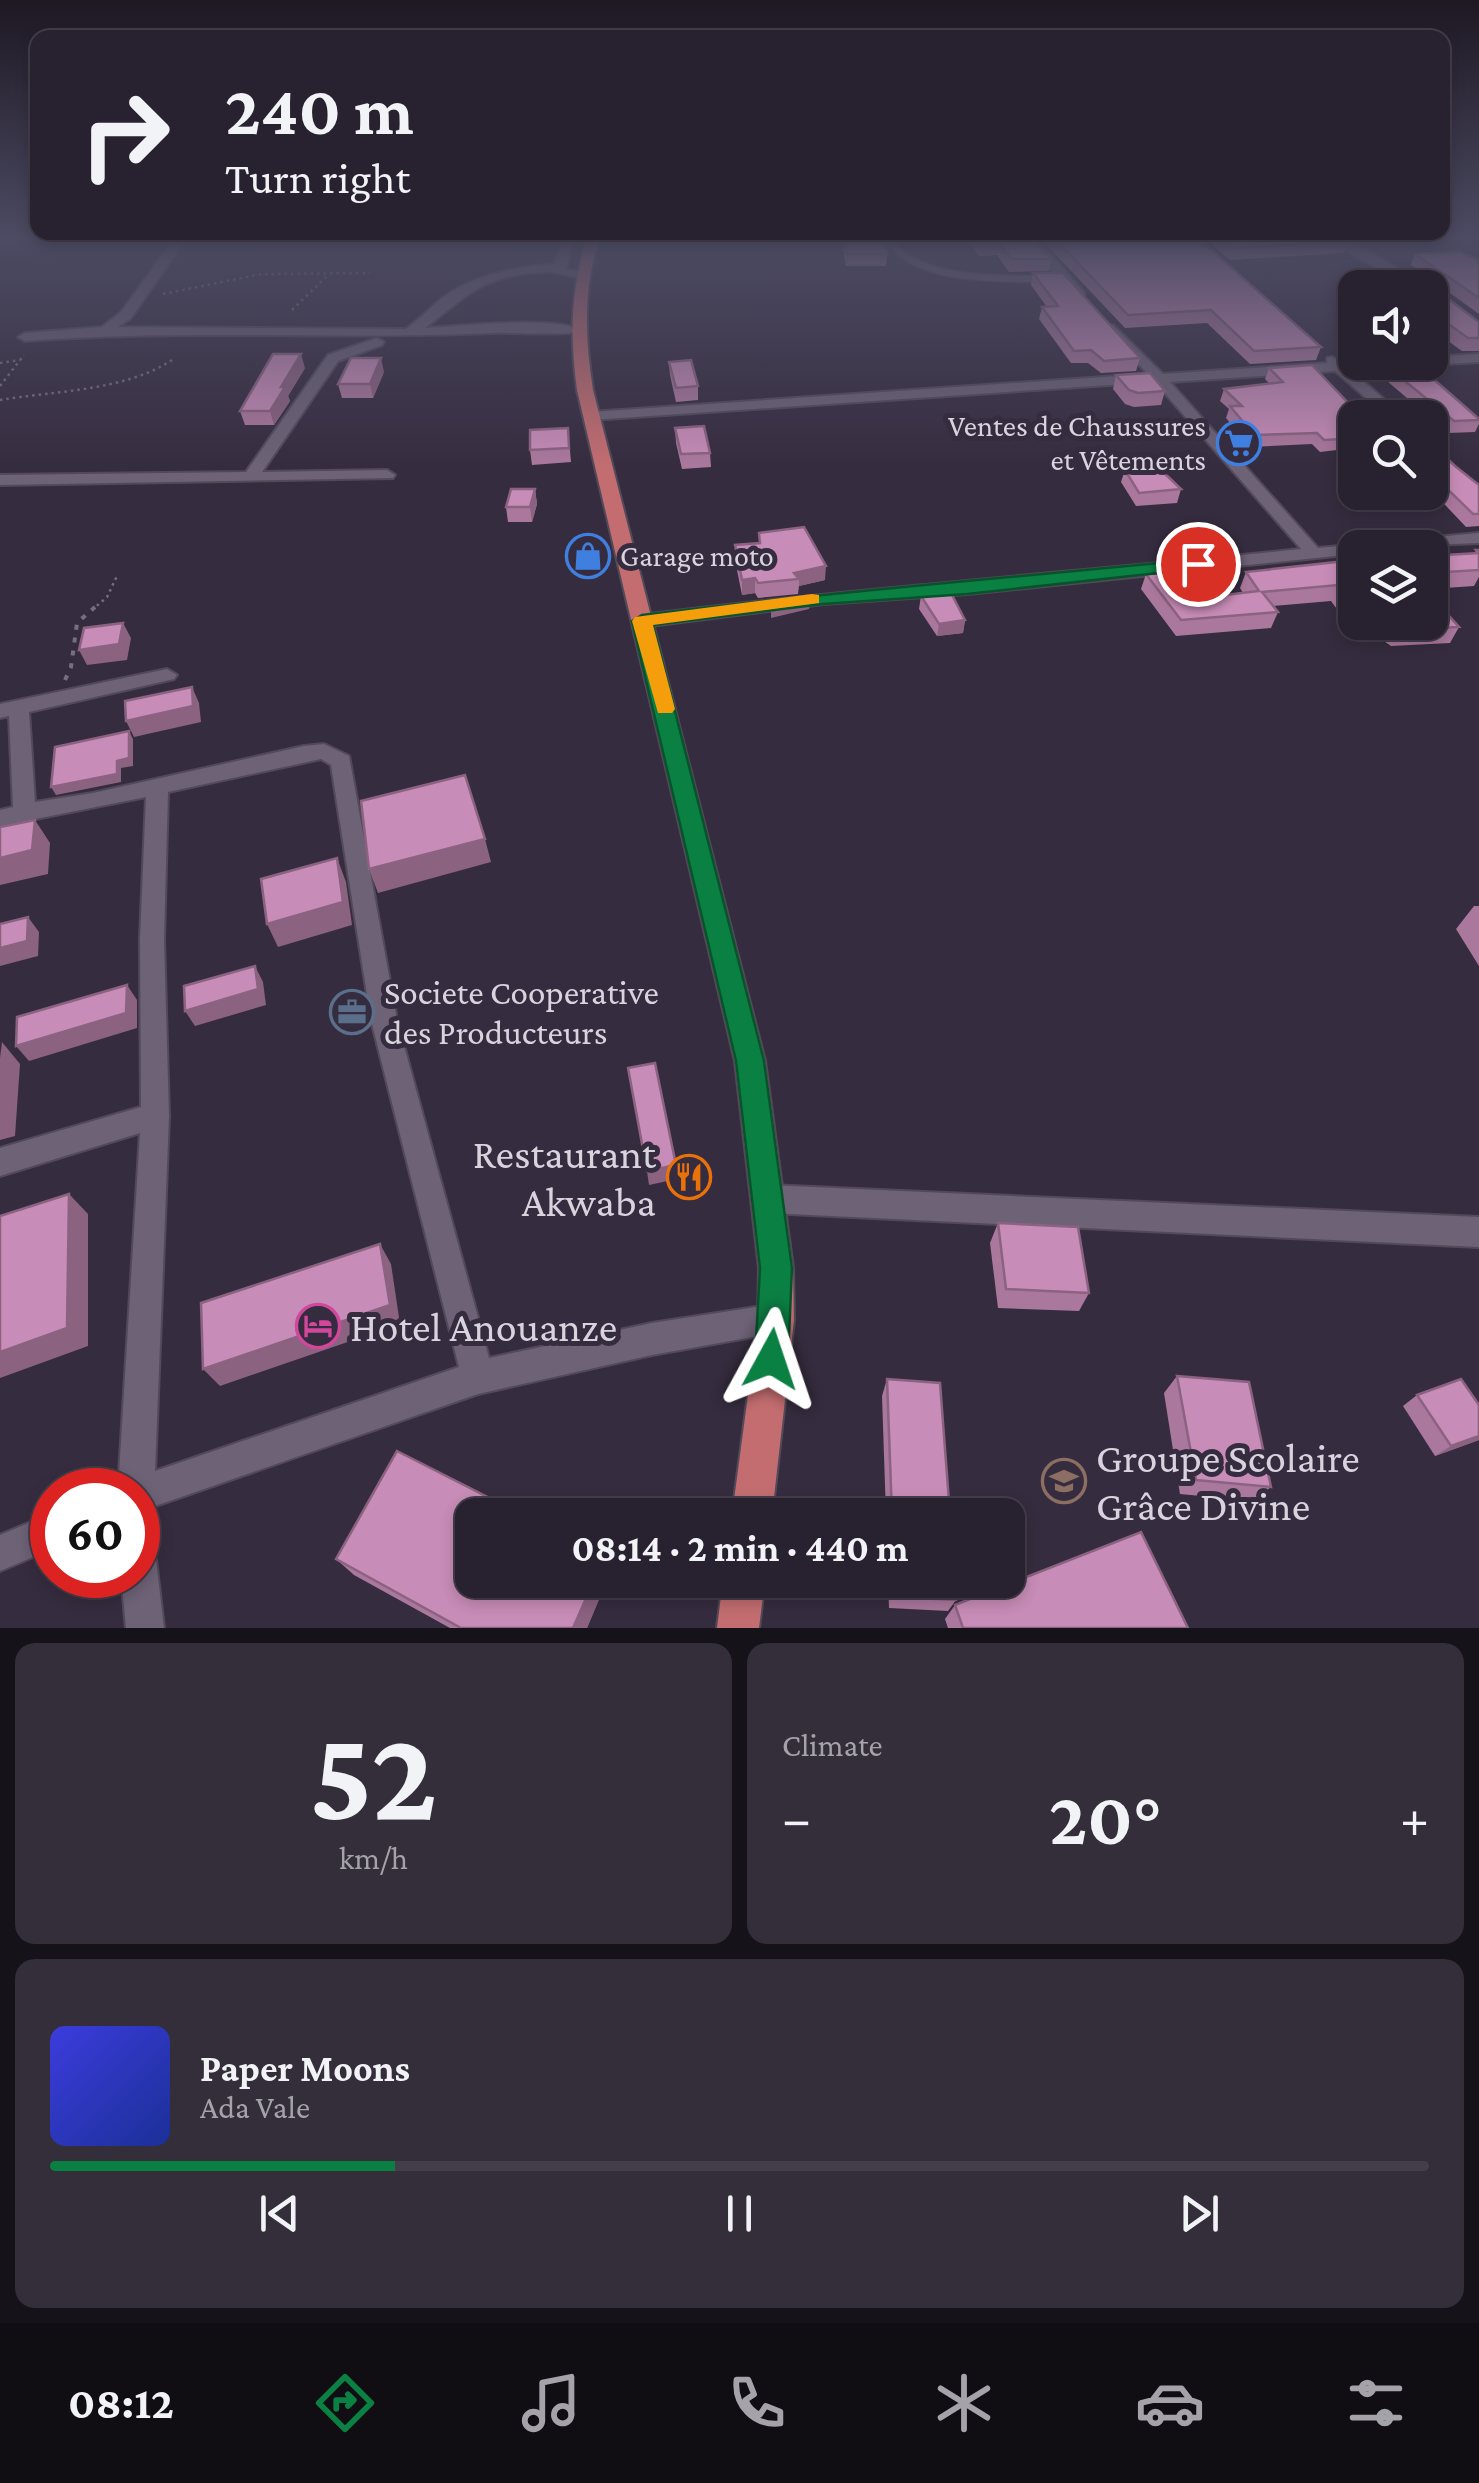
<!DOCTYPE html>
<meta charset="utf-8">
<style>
:root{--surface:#28212f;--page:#342e3b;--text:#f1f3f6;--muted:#a5a3aa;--line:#443e4b;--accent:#0b8043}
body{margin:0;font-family:"Crimson Pro",serif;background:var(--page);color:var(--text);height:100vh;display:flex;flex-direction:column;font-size:38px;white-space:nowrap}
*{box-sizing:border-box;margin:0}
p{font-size:32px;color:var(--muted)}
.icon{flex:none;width:55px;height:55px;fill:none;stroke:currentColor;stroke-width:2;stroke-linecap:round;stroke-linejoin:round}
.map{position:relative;height:1628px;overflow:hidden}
.sheet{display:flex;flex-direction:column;gap:15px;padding:15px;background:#16121a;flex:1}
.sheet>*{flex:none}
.top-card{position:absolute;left:30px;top:30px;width:1420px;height:210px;border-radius:20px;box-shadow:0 5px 15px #0003,0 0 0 2px var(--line);background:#28212f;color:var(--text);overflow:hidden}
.buttons{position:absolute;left:1338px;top:270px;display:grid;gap:20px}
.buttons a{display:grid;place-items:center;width:110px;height:110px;border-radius:20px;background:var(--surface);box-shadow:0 5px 15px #0003,0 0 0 2px var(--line);font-size:50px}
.speed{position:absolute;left:30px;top:1468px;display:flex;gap:20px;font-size:50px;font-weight:700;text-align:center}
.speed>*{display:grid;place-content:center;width:130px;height:130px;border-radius:50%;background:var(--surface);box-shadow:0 5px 15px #0003,0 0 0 2px var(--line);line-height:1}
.speed .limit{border:15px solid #d22;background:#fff;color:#111}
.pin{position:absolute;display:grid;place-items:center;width:85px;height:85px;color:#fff;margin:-42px;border:5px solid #fff;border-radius:50%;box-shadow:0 2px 10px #0007}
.me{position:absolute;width:110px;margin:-55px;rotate:5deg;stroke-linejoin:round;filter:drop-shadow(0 0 8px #0008)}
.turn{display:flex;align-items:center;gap:35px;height:210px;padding:0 30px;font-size:45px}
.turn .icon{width:130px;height:130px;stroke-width:2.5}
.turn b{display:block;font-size:70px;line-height:85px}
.big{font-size:75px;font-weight:700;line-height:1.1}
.sheet .tile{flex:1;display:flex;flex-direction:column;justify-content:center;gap:15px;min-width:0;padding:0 35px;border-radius:20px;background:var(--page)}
.sheet .dial{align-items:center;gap:0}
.dial b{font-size:130px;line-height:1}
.song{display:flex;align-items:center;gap:30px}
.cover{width:120px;height:120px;border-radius:15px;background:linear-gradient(135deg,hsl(240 70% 55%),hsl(230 70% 35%))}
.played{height:10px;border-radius:5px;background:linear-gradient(90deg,var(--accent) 25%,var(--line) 25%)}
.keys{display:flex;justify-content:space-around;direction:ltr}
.heat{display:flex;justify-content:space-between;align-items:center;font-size:55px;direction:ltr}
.sheet .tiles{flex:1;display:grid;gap:15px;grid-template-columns:1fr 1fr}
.tile:last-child{grid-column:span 2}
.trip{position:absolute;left:455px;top:1498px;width:570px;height:100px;border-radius:20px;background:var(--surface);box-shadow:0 5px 15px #0003,0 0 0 2px var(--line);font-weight:700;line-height:100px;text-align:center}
.tabs{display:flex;height:160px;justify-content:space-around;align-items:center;background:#100d13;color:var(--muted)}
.tabs .icon{width:70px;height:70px}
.tabs .selected{color:var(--accent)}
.tabs b{font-size:45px;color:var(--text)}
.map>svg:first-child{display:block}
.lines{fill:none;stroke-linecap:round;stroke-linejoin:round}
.service-casing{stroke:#524a59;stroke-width:9}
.minor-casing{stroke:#524a59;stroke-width:4}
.primary-casing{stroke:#524a59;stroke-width:4}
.path-far1{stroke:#776f7e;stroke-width:2.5;stroke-dasharray:2.5 4;stroke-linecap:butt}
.path{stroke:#776f7e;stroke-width:4;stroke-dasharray:5 8;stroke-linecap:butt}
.service{stroke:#6d6276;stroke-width:6}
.minor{fill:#6d6276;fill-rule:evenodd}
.primary{fill:#c36d70;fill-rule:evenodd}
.wall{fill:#ab789d}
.shaded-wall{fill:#8b6280}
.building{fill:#c78cb7;stroke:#8b6280;stroke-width:2.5}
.route{fill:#0b8043;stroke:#07532c;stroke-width:2.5}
.slow{fill:#f59e0b}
.labels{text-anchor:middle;stroke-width:10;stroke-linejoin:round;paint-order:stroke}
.far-poi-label{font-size:30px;fill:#d9d3de;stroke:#362c3f;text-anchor:end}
.poi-label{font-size:35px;fill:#d9d3de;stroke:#362c3f;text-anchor:start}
.near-poi-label{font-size:42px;fill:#d9d3de;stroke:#362c3f;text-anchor:start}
</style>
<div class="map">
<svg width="1479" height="1628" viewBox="0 0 1479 1628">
<rect width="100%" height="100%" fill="#362c3f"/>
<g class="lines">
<defs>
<path id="service" d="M 888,239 C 917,283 1000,278 1047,279"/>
<g id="minor">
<path d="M 174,239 L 186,239 L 131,318 L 118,327 L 406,329 C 419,320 430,308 442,298 C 475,274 516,267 555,264 L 562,239 L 574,239 L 566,269 L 584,272 L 584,278 C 571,278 558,271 546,272 C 485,274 469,294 425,328 C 460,326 557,315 583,331 C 574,336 509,332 492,333 C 337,340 181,329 25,341 L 18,337 L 25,333 L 102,327 L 121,312 Z"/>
<polygon points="1024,239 1037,239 1084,292 1084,298 1076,298"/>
<path d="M 1332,239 L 1346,239 L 1432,288 C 1404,284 1361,263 1332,239 Z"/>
<path d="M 1113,325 L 1163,374 L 1327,363 L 1327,358 L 1332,357 L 1342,362 L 1415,362 L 1408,366 L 1351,370 L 1405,418 L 1389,418 L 1335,371 L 1170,382 L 1318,548 L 1479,533 L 1479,543 L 1355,548 L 1355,554 L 967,594 L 823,604 L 642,627 L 633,621 L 642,615 C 861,588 1081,572 1301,549 L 1155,382 L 591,420 L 584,416 L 591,412 L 1148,374 L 1108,332 L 1108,326 Z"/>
<polygon points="377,338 384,342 382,345 338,361 262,472 387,470 395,475 393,478 0,485 0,475 246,472 328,355"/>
<polygon points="1479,354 1479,362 1430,365 1424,362 1430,362 1430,357"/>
<path d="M 167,669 L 177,675 L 174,679 L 29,712 L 35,802 L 93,793 L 304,746 L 324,744 L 349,756 L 397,1020 L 489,1358 L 652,1323 L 776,1304 L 787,1309 L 792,1320 L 787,1331 L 652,1355 L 478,1394 L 138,1512 L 138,1490 L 118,1490 L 140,1133 L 0,1176 L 0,1148 L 141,1107 L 140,939 L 146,797 L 0,826 L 0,810 L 13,807 L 9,716 L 0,718 L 0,704 ZM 321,759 L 331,765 L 371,1020 L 459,1367 L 155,1471 L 169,1116 L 164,939 L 168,792 Z"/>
<polygon points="769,1185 1479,1217 1479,1247 769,1213 758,1209 754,1199 758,1189"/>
<polygon points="52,1513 52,1549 0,1571 0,1535"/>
<polygon points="138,1542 151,1547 156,1560 164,1628 126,1628 121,1575 138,1575"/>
</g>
<g id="primary">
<path d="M 587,239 L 599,239 C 583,290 585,338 593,390 L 765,1061 L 793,1268 L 794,1320 L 772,1515 L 732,1515 L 758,1320 L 759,1268 L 735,1061 L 577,390 C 570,338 570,290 587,239 Z"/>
<polygon points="723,1580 765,1580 759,1628 717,1628"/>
</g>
</defs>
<use href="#service" class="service-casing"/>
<use href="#minor" class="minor-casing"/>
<use href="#primary" class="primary-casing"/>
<g class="path-far1">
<polyline points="163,294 261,274 370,273"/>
<polyline points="292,310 326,277"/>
<polyline points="0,363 20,360"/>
<polyline points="0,386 24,355"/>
<path d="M 0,400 C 54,391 125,391 172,360"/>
<polyline points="92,610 107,597 117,576"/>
</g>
<polyline class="path" points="65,680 71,667 77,623 95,607"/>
<use href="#service" class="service"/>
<use href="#minor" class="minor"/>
<use href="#primary" class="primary"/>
</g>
<g class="wall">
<polygon points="796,239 885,239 887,254 886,266 846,266 842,243 796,242"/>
<polygon points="966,239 1033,239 1051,259 1049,271 1009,272 997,255 979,256"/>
<polygon points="1041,239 1199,239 1321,347 1316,360 1250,364 1207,323 1125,328"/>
<polygon points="1206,239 1346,239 1348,241 1344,253 1230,260"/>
<polygon points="1415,254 1479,260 1479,314 1411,265"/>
<polygon points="1033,273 1140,358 1136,371 1101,373 1088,363 1071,363 1039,319 1042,307 1047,307 1031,285"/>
<polygon points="1430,288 1479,322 1479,351 1462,351 1430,328"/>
<polygon points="669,362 698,386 698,400 676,402 670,375"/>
<polygon points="1384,364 1479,419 1479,424 1475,432 1448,433 1380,375"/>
<polygon points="305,368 288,396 290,401 274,425 245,425 240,411"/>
<polygon points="1269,368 1355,418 1355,468 1337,450 1320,452 1312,444 1250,447 1226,418 1229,409 1220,401 1224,389 1270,384 1265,379"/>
<polygon points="384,372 373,398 342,398 338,384"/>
<polygon points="1116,375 1165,391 1161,405 1134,407 1125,404 1113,389"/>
<polygon points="568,428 571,462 532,465 530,450"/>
<polygon points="675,428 710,453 711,467 682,469 676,443"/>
<polygon points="1430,442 1455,466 1479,485 1479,526 1466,527 1430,489"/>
<polygon points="1125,470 1181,489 1177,503 1136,506 1121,482"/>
<polygon points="535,489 537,504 532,522 508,522 506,507"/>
<polygon points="735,545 825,580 799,586 798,594 758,598 755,593 742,595 735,560"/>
<polygon points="1476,550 1479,550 1479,577 1474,586 1430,589 1430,556 1475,553"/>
<polygon points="1355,560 1355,622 1430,622 1459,627 1450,643 1391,646 1378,637 1358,638 1331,601 1273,606 1278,612 1271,628 1176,636 1141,589 1146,574 1216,596 1243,593 1240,588 1246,572"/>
<polygon points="921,596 965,620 963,633 937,636 919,609"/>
<polygon points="1474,906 1479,906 1479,966 1456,929"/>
<polygon points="998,1223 1089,1293 1079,1311 998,1308 990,1243"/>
<polygon points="1177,1376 1271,1487 1253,1501 1180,1494 1164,1393"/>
<polygon points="887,1379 950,1515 886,1515 882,1396"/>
<polygon points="1417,1395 1479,1440 1435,1456 1403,1406"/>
<polygon points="336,1559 472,1580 607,1580 587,1628 450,1628 354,1575"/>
<polygon points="888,1580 954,1580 956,1600 948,1611 889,1608"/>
<polygon points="955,1605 1188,1628 948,1628 945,1619"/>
</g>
<g class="shaded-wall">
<polygon points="301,354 305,368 288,396 290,401 274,425 270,411 281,387"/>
<polygon points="381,358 384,372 373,398 370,384"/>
<polygon points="535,489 537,504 532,522 530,507"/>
<polygon points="826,566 825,580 799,586 799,579 794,573"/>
<polygon points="755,578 755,593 742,595 742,580"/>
<polygon points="810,602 809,609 771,618 771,610"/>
<polygon points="965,620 963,633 937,636 939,624"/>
<polygon points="123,623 131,638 127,660 87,665 79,650"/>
<polygon points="192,687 199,703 201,722 134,737 126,721"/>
<polygon points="129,731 133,739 133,766 121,768 121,782 56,795 51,787 117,761"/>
<polygon points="35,820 50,843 48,874 0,885 0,858"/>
<polygon points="485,839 491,862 378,893 369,869"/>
<polygon points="337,858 346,882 352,925 278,947 267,924"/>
<polygon points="28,917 39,932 38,956 0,966 0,948"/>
<polygon points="255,966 263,982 266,1005 195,1026 185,1011"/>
<polygon points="127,985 137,1000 137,1028 29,1061 16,1046"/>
<polygon points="2,1042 20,1064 15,1136 0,1140 0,1058"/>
<polygon points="676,1165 677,1179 649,1185 647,1171"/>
<polygon points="69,1194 88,1214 88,1346 0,1378 0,1352"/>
<polygon points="380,1244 391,1264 400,1324 220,1386 203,1369"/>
<polygon points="1479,1436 1479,1440 1435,1456 1451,1446"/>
<polygon points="594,1580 607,1580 587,1628 573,1628"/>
</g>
<g class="building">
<polygon points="844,239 885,239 887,254 847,254"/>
<polygon points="977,239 1033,239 1051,259 1011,259 999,243 980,244"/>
<polygon points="1055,239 1199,239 1321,347 1254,351 1211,310 1128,315"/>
<polygon points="1224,239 1346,239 1348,241 1234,248"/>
<polygon points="1459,252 1479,260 1479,298 1415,254"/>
<polygon points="1033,273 1063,273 1140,358 1104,361 1091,350 1074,351 1042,307 1058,306"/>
<polygon points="1430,288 1434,288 1479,322 1479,338 1468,338 1430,311"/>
<polygon points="273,354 301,354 281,387 285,387 270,411 240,411"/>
<polygon points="351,358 381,358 370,384 338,384"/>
<polygon points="691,360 698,386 676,388 669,362"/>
<polygon points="1414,362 1479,419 1479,420 1454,421 1384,364"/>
<polygon points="1312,365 1356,411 1397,410 1404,418 1355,418 1355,451 1342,439 1324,440 1317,433 1254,435 1230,406 1242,406 1224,389 1283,382 1269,368"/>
<polygon points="1150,373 1165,391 1138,393 1129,390 1116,375"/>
<polygon points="704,426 710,453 681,454 675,428"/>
<polygon points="568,428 569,448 530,450 530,430"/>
<polygon points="1430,442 1455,466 1479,485 1479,514 1473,514 1430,472"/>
<polygon points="1157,466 1181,489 1139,493 1125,470"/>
<polygon points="511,489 535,489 530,507 506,507"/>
<polygon points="804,527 826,566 794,573 799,579 758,583 755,578 742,580 735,545 760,543 759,533"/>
<polygon points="1476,550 1479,550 1479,570 1430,573 1430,556 1479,553"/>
<polygon points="1355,560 1355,608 1338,585 1262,592 1278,612 1181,620 1146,574 1198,570 1216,596 1259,591 1246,572"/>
<polygon points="951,593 965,620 939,624 921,596"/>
<polygon points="1430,595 1459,627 1399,630 1389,622 1430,622"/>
<polygon points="810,602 771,610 769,606"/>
<polygon points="123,623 119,644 79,650 84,628"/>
<polygon points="192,687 193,706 126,721 125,701"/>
<polygon points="129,731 129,758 117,761 117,774 51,787 55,747"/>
<polygon points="465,775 485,839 369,869 361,801"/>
<polygon points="35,820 32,850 0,858 0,827"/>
<polygon points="337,858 343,902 267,924 261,879"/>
<polygon points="28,917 27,941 0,948 0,924"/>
<polygon points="255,966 258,989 185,1011 184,986"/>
<polygon points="127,985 126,1013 16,1046 17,1017"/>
<polygon points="655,1063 676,1165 647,1171 628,1068"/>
<polygon points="69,1194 67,1328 0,1352 0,1216"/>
<polygon points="998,1223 1078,1227 1089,1293 1006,1289"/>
<polygon points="380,1244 390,1305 203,1369 201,1303"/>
<polygon points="1177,1376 1249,1382 1271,1487 1196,1480"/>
<polygon points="887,1379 940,1383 950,1515 892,1515"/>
<polygon points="1461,1379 1479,1405 1479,1436 1451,1446 1417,1395"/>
<polygon points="397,1451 523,1515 472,1515 472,1580 594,1580 573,1628 461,1628 336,1559"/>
<polygon points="1141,1532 1188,1628 963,1628 955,1605"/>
<polygon points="894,1580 954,1580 956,1600 895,1597"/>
</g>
<linearGradient id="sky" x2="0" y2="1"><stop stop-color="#1e1823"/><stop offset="0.51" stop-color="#4c4b63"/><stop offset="1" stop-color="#4c4b63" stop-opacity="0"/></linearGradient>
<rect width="1479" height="467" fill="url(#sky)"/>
<path class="route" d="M 1198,559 L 1207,564 L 1204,568 L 967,594 L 823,604 L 653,625 L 764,1061 L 792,1268 L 788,1359 L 783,1371 L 771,1376 L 759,1371 L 755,1359 L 760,1268 L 736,1061 L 632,621 L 642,615 C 827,592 1012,578 1198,559 Z"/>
<polygon class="slow" points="812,594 819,595 819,603 653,625 675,709 672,713 658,713 632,621 635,617"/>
<defs>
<symbol id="supermarket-ring" viewBox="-11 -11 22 22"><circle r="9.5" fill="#362c3f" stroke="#3f7fe0" stroke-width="1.5"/><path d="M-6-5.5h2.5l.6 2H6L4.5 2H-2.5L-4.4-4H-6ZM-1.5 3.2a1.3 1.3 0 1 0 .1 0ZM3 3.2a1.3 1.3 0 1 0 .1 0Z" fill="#3f7fe0"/></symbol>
<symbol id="shop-ring" viewBox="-11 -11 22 22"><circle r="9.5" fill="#362c3f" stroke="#3f7fe0" stroke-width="1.5"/><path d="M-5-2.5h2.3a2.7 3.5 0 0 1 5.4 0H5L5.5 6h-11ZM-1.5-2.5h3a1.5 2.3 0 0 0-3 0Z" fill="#3f7fe0"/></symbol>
<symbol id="office-ring" viewBox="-11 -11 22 22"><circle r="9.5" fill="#362c3f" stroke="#5c6f8a" stroke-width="1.5"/><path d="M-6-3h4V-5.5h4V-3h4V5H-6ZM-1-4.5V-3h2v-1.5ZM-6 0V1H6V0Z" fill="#5c6f8a"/></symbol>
<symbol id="restaurant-ring" viewBox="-11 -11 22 22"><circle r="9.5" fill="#362c3f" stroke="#e8710a" stroke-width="1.5"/><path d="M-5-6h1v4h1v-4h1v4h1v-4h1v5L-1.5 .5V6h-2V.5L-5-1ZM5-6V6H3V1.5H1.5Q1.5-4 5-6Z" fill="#e8710a"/></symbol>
<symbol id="hotel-ring" viewBox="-11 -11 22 22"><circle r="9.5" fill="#362c3f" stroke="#d1479c" stroke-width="1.5"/><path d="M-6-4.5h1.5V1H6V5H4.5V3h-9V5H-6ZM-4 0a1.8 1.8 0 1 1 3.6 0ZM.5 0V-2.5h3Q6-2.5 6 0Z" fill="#d1479c"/></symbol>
<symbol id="school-ring" viewBox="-11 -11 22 22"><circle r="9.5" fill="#362c3f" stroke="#8d6e63" stroke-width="1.5"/><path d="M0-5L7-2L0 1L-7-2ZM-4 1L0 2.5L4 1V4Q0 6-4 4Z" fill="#8d6e63"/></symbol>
</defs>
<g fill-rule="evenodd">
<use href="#supermarket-ring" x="1214" y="418" width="50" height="50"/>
<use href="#shop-ring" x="563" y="531" width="50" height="50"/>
<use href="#office-ring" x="327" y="987" width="50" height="50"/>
<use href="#restaurant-ring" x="664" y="1152" width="50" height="50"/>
<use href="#hotel-ring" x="293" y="1301" width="50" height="50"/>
<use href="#school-ring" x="1039" y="1456" width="50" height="50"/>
</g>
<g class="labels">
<g class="far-poi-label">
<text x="1206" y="436">Ventes de Chaussures<tspan x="1206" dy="34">et Vêtements</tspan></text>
<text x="620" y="566" text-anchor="start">Garage moto</text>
</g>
<g class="poi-label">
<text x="384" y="1004">Societe Cooperative<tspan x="384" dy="40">des Producteurs</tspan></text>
</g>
<g class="near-poi-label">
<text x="656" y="1168" text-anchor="end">Restaurant<tspan x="656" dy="48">Akwaba</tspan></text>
<text x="350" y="1341">Hotel Anouanze</text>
<text x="1096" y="1472">Groupe Scolaire<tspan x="1096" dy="48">Grâce Divine</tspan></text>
</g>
</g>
</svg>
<div class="buttons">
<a><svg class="icon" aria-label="sound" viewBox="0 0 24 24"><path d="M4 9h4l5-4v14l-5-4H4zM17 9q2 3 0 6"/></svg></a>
<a><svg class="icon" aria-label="search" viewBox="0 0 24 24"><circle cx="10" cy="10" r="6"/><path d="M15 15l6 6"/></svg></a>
<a><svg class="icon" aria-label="layers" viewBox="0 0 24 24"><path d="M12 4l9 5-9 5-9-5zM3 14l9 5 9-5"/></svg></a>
</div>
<div class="speed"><div class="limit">60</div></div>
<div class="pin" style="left:1198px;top:564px;background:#d93025"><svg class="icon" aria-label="arrive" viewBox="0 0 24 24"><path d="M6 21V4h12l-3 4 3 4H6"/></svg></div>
<svg class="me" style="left:771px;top:1359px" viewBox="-20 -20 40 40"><path d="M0-17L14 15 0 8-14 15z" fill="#0b8043" stroke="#fff" stroke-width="4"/></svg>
<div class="trip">08:14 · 2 min · 440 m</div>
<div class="top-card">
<div class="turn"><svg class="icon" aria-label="right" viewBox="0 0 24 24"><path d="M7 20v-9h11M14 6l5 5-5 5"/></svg><div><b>240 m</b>Turn right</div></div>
</div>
</div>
<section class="sheet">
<div class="tiles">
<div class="tile dial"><b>52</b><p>km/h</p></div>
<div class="tile"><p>Climate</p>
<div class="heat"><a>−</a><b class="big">20°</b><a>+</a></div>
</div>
<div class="tile">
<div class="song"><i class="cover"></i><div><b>Paper Moons</b><p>Ada Vale</p></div></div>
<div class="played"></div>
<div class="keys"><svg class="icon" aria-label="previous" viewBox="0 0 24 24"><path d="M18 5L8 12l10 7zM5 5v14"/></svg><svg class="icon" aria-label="pause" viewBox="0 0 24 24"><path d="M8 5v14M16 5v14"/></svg><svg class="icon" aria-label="next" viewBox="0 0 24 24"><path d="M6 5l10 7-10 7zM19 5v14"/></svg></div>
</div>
</div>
</section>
<nav class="tabs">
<b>08:12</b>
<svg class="icon selected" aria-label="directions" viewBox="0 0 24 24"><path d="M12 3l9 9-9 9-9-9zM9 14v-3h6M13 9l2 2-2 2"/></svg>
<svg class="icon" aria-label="music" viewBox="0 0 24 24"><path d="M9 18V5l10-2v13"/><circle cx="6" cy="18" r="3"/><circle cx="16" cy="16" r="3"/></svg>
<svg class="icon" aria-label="phone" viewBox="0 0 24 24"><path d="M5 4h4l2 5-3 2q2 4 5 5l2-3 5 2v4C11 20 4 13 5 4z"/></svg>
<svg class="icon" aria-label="climate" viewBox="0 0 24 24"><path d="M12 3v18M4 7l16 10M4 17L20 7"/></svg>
<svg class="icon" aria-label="car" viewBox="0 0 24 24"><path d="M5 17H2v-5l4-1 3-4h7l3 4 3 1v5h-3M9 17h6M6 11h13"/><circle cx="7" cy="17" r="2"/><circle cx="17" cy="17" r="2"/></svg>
<svg class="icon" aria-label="filters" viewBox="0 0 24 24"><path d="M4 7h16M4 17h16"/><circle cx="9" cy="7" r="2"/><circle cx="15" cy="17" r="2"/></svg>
</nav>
